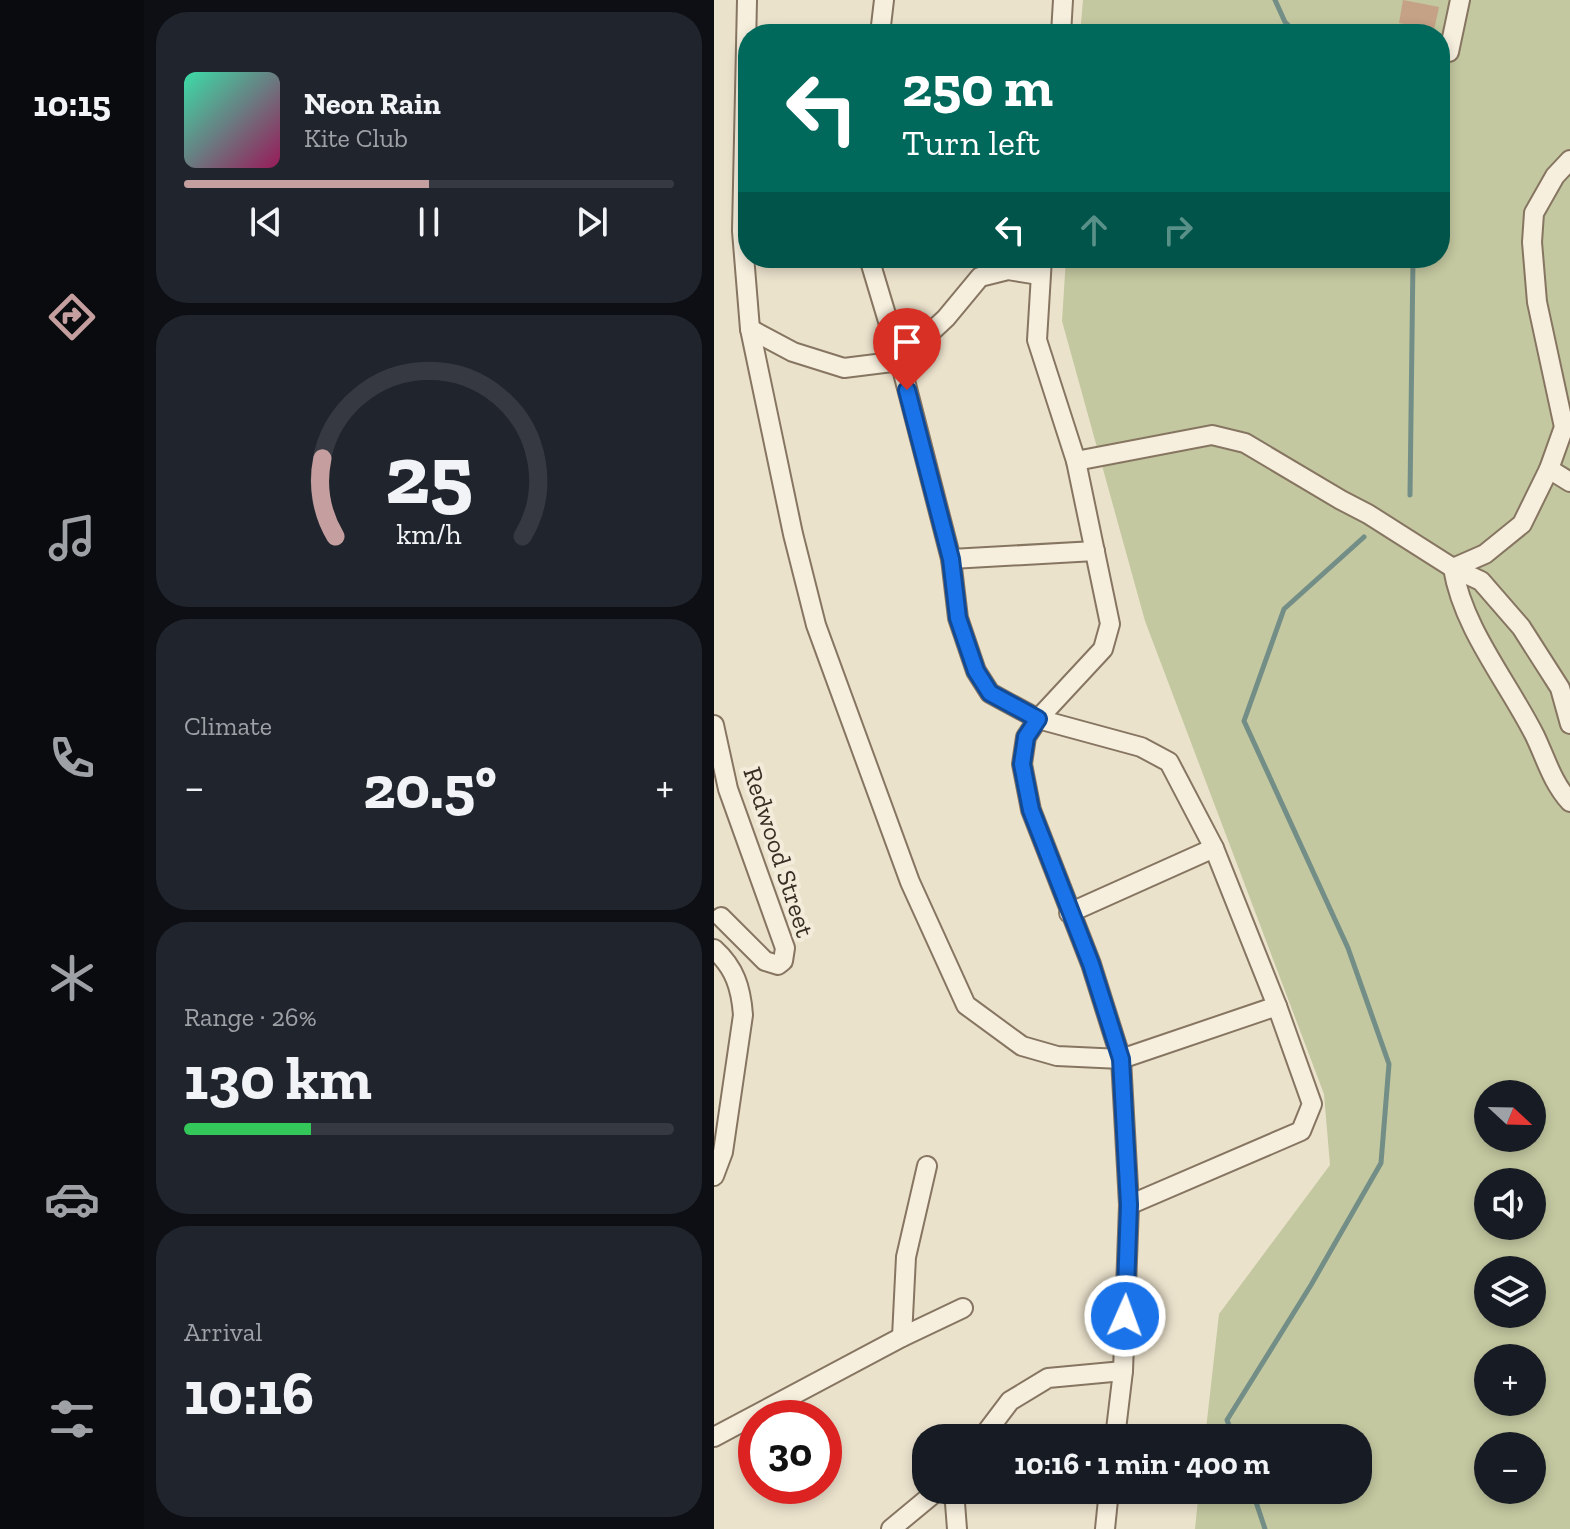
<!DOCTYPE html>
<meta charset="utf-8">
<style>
:root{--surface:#171b24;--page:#20242c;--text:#f1f3f6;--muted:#9ea1a6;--line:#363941;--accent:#c59fa0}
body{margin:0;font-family:"Zilla Slab",serif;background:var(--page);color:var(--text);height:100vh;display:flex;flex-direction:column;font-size:30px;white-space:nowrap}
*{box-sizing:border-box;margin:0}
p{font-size:26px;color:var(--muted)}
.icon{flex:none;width:44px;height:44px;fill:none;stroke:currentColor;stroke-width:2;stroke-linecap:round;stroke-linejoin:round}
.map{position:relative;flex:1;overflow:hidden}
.panel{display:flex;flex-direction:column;gap:12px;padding:12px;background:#0d0f14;width:570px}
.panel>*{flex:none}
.banner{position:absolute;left:24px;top:24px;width:712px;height:244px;border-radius:32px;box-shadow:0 4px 12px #0003;background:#00695c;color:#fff;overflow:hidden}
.needle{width:52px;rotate:112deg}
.tools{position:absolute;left:760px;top:1080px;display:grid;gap:16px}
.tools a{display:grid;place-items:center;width:72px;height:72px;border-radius:50%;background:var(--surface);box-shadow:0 4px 12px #0003;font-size:40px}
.speed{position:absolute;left:24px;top:1400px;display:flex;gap:16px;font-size:40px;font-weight:700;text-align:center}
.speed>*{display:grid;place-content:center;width:104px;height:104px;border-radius:50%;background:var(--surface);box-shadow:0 4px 12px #0003;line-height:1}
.speed .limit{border:12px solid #d22;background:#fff;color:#111}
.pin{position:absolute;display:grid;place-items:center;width:68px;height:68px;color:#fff;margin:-82px -34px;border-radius:50% 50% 50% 0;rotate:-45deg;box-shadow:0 0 8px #0007}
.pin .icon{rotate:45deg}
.me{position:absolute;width:88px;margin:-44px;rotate:2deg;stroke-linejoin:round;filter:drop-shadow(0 0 6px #0008)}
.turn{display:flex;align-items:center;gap:28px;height:168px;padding:0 32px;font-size:36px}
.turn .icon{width:104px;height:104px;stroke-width:2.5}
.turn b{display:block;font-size:56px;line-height:68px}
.lanes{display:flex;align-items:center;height:76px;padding:0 32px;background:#0003;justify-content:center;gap:40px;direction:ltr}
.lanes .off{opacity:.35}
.big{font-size:60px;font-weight:800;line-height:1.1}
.panel .widget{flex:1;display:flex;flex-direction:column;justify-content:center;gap:12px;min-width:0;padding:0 28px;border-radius:32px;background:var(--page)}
.panel .dial{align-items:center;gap:0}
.dial svg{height:208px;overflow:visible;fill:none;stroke:var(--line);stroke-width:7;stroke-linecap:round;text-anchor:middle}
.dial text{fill:var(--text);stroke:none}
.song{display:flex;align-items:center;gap:24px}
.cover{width:96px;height:96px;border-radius:12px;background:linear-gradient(135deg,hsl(160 70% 55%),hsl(330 70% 35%))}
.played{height:8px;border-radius:4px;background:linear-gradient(90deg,var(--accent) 50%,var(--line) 50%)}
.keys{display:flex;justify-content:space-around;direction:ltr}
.heat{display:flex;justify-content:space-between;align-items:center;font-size:44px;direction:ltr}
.charge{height:12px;border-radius:6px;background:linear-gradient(90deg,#34c759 26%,var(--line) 0)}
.trip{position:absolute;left:198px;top:1424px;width:460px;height:80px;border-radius:32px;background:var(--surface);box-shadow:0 4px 12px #0003;font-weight:800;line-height:80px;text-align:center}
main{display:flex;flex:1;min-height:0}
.dock{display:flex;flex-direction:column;width:144px;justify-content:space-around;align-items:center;background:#090b0e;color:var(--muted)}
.dock .icon{width:56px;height:56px}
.dock .selected{color:var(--accent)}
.dock b{font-size:36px;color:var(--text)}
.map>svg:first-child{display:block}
.green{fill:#c3c8a0;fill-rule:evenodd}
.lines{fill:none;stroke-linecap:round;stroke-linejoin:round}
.stream{stroke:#738e87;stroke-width:5}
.building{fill:#c5a186}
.minor-casing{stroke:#867561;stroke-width:22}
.minor{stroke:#f6efde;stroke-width:18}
.route-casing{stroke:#114b97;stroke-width:20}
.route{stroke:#1a73e8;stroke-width:14}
.labels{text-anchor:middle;stroke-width:8;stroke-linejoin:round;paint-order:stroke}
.street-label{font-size:26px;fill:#392e23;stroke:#f3ecdb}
</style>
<main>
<nav class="dock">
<b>10:15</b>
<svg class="icon selected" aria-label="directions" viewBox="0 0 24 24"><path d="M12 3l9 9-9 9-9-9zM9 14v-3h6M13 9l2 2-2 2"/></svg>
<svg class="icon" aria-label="music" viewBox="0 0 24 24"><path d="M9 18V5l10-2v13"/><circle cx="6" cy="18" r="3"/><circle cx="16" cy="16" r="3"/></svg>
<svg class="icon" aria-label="phone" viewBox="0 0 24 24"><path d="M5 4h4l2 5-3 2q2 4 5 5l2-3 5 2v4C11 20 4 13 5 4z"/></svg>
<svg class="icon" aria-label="climate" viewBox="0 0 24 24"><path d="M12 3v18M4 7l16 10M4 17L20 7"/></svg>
<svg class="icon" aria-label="car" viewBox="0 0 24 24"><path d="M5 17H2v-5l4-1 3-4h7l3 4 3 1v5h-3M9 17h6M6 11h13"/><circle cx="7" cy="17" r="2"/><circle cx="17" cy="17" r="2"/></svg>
<svg class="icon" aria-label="filters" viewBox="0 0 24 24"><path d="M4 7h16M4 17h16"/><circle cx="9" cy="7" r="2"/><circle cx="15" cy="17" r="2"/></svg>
</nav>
<section class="panel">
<div class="widget">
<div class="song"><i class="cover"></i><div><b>Neon Rain</b><p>Kite Club</p></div></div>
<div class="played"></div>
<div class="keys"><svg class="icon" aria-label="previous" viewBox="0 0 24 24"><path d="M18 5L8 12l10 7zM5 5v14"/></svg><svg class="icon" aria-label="pause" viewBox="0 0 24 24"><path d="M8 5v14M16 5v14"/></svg><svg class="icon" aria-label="next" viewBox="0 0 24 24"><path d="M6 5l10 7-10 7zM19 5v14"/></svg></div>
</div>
<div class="widget dial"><svg viewBox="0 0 100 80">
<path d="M14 69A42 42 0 1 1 86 69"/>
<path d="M14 69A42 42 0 0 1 9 39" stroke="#c59fa0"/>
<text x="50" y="56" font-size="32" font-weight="700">25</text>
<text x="50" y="72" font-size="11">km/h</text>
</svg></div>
<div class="widget"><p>Climate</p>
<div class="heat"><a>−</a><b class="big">20.5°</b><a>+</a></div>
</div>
<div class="widget"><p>Range · 26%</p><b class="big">130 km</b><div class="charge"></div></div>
<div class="widget"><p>Arrival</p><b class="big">10:16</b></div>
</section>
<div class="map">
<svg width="856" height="1529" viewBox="0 0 856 1529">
<rect width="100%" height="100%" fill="#ebe2cc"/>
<path class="green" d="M 369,0 L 856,0 L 856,1529 L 481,1529 L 485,1490 L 644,1490 L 644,1438 L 491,1438 L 505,1314 L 616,1165 L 610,1094 L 431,621 L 348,321 L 352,258 L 726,258 L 726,34 L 366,34 ZM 774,1094 L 818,1094 L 818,1138 L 774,1138 ZM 774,1182 L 818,1182 L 818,1226 L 774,1226 ZM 774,1270 L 818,1270 L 818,1314 L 774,1314 ZM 774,1358 L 818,1358 L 818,1402 L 774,1402 ZM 774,1446 L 818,1446 L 818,1490 L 774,1490 Z"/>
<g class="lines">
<g class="stream">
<polyline points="561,0 571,22 583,34"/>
<polyline points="696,495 699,258"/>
<polyline points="520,1438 513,1420 597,1285 667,1163 675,1064 634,948 530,721 570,609 650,537"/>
<polyline points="538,1490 551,1529"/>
</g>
</g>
<polygon class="building" points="689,0 725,7 720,30 685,23"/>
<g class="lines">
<defs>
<g id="minor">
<polyline points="33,0 28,231 36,329 79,534 102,625 196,882 252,1005 308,1046 343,1056 407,1059 563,1006"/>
<polyline points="166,34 170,0"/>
<polyline points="347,34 349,0"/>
<polyline points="735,52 746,0"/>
<polyline points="155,258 186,361 237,559 244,618 262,671 276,693 324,719 427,747 455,762 500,848 563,1006 598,1104 587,1131 415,1205"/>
<polyline points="328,258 323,340 362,461 396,624 389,649 324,719 312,737 308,764 317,810 377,964 407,1059 415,1205 409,1371 401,1438"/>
<polyline points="36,329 79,352 130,368 186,361 232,318 266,277 294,270 325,275"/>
<polyline points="362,461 498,435 531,443 627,500 654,514 739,568 767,581 807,627 846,688 856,724"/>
<polyline points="835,469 856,482"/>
<polyline points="237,559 381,551"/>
<polyline points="739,568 771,554 808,524 835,469 850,427 823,302 818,242 820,213 841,176 856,160"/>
<path d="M 739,568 C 749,629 794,682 821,736 C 832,759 838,782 856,802"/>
<polyline points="0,725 14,789 71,948 69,961 64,965 51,961 7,917"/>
<polyline points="355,913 500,848"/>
<path d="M 0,949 C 21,968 27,988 29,1015 L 9,1152 L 0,1176"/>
<polyline points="188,1337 192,1257 213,1166"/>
<polyline points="0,1437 188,1337 249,1308"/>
<polyline points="268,1438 296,1401 334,1378 409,1371"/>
<polyline points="240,1490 243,1529"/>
<polyline points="177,1529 224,1490"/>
<polyline points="391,1529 395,1490"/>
</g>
</defs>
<use href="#minor" class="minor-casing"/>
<use href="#minor" class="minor"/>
</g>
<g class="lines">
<defs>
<polyline id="route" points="193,390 237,559 244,618 262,671 276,693 324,719 312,737 308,764 317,810 377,964 407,1059 415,1205 411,1316"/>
</defs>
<use href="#route" class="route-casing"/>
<use href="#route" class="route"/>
</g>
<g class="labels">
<g class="street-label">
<text transform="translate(65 852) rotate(72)" y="9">Redwood Street</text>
</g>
</g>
</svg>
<div class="tools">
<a><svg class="needle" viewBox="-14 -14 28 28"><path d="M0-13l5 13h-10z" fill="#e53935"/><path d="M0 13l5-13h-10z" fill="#9ea1a6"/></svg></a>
<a><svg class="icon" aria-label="sound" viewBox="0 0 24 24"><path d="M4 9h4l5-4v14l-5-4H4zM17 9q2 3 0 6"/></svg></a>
<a><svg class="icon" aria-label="layers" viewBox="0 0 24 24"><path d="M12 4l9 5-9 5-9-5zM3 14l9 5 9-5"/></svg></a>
<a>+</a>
<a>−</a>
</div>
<div class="speed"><div class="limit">30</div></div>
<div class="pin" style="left:193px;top:390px;background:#d93025"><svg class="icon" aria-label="arrive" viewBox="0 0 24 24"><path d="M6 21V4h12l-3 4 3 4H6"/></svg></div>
<svg class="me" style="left:411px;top:1316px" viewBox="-20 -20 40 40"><circle r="17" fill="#1a73e8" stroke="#fff" stroke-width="3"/><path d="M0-11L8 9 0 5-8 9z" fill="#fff"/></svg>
<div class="trip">10:16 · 1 min · 400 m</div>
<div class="banner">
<div class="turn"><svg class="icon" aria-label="left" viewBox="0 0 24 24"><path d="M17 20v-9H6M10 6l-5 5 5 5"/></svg><div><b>250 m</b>Turn left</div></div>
<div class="lanes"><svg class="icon" aria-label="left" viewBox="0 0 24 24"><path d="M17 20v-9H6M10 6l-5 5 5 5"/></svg><svg class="icon off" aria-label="ahead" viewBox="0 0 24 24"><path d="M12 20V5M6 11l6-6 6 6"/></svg><svg class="icon off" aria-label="right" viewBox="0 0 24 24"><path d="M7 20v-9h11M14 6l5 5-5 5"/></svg></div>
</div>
</div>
</main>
